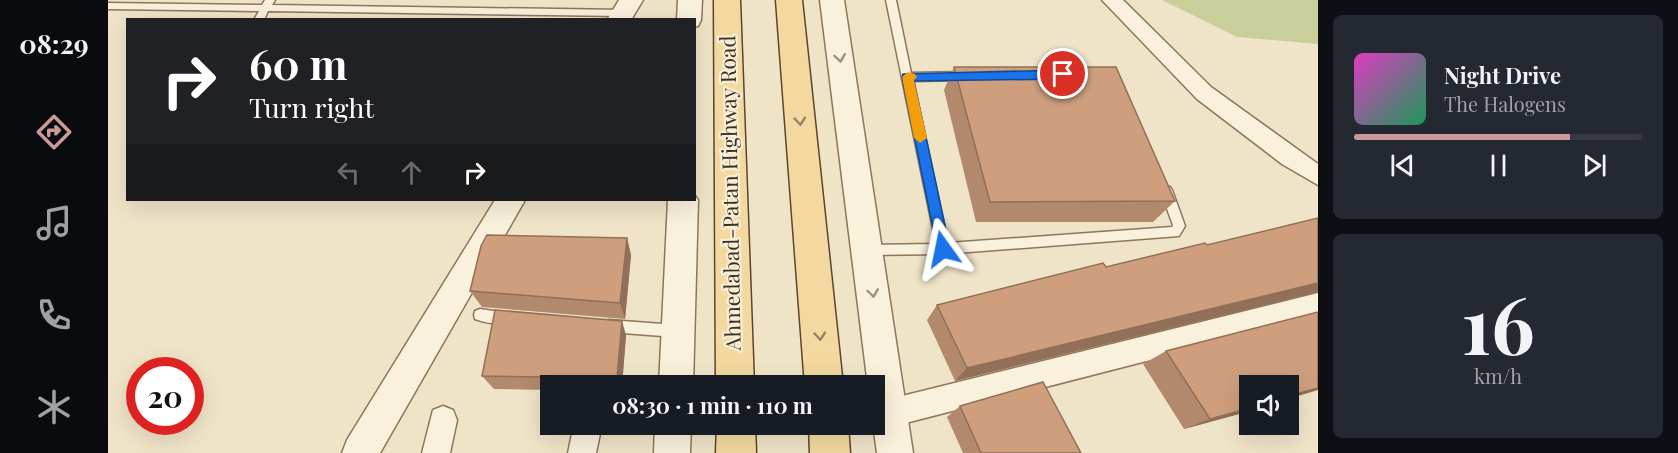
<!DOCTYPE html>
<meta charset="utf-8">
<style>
:root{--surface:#171b24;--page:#242831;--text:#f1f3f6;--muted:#9ea1a6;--line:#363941;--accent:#cc999b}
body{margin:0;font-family:"Playfair Display",serif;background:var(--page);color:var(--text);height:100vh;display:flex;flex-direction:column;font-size:22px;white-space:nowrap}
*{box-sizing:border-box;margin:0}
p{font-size:20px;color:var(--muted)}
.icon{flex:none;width:33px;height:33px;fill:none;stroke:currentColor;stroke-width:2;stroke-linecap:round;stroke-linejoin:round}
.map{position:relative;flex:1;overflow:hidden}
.sheet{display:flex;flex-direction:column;gap:15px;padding:15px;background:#0d0f14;width:360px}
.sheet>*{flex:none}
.banner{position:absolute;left:18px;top:18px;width:570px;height:183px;border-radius:0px;box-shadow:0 6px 24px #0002;background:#202124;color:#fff;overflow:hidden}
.buttons{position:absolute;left:1131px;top:375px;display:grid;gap:12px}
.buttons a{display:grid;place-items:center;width:60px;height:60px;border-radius:0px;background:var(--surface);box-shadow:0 6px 24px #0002;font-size:30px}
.speed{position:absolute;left:18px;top:357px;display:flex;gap:12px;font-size:30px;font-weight:700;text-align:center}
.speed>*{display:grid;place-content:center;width:78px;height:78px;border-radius:50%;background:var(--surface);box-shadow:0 6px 24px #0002;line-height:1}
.speed .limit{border:9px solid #d22;background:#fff;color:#111}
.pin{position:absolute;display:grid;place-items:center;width:51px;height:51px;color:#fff;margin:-26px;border:3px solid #fff;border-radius:50%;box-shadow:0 2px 6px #0007}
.me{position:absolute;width:66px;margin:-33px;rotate:348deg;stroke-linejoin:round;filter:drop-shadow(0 0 4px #0008)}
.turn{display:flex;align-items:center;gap:21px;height:126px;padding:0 24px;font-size:27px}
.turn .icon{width:78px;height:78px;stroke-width:2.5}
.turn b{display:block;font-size:42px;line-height:51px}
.lanes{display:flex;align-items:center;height:57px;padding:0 24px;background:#0003;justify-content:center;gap:30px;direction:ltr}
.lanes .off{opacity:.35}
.sheet .card{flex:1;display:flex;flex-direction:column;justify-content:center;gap:9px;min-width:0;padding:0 21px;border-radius:9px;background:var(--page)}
.sheet .dial{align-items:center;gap:0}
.dial b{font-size:78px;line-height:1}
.song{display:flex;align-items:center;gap:18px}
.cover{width:72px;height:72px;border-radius:9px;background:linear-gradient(135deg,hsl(310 70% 55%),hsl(150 70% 35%))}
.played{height:6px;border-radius:3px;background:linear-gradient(90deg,var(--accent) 75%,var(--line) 75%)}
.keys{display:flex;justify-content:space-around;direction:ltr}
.trip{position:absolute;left:432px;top:375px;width:345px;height:60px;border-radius:0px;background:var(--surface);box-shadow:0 6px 24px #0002;font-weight:700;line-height:60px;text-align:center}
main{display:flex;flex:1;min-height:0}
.dock{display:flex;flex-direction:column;width:108px;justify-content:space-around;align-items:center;background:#090b0e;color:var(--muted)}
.dock .icon{width:42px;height:42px}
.dock .on{color:var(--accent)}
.dock b{font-size:27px;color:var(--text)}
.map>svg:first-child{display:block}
.green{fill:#c9cf9b}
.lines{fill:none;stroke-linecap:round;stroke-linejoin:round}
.service-casing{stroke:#8d765c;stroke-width:3}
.minor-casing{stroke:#8d765c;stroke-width:3}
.tertiary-casing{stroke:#8d765c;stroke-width:3}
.primary-casing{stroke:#5b4430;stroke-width:3}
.service{fill:#faf1dc;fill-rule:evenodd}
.minor{fill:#faf1dc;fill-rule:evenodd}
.tertiary{fill:#faf1dc;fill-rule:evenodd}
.primary{fill:#f3d9a0;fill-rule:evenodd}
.wall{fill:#b2896c}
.shaded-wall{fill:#916f58}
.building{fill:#cf9f7d;stroke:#916f58;stroke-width:1.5}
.oneway{stroke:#9c907e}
.oneway2{stroke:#988460}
.route{fill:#1a73e8;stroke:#114b97;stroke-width:1.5}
.slow{fill:#f59e0b}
.labels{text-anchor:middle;stroke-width:4.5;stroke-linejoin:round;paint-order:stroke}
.street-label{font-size:21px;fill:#3d2e20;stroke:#f7eed8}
</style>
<main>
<nav class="dock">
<b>08:29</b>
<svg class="icon on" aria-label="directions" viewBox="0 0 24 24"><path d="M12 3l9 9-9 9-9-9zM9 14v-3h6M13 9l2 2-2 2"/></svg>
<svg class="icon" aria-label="music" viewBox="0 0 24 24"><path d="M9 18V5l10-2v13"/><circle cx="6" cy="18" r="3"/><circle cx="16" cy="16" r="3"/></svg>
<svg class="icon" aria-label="phone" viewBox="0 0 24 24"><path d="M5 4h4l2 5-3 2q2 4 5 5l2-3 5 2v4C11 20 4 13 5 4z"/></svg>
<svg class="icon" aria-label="climate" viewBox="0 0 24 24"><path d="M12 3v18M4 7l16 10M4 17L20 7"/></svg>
</nav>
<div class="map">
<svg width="1210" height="453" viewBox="0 0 1210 453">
<rect width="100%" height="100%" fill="#f0e4c8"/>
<polygon class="green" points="1054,0 1210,0 1210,44 1129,37"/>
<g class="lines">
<defs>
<g id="service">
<polygon points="157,0 167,0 164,5 515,10 520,13 515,16 160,11 156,20 146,20 151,11 0,9 0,3 154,5"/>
<polygon points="778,0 788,0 803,73 858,72 863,76 858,80 805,81 840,243 1064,227 1065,225 1052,190 1054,187 1062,187 1064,190 1077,226 1071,236 835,254 759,255 755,254 753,250 755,246 759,245 828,244"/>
<path d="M 372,309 L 405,314 L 407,318 L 405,322 C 394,326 378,323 367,319 L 366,315 L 367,311 Z"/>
<polygon points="501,320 568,325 573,327 575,331 573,335 568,337 501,332 496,330 494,326 496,322"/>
</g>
<g id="minor">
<polygon points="994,0 1015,0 1103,87 1210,164 1210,185 1174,164 1089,99"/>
<polygon points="1210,293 1210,317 782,427 772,423 768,413 772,403 782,399"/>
<polygon points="335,406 345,410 349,420 342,453 314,453 325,410"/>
<polygon points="466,424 494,424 488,453 460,453"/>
</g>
<g id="tertiary">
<polygon points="511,0 535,0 523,20 499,20"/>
<polygon points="570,0 594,0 593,20 590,26 586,27 586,20 569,20"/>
<polygon points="712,0 736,0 805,453 769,453 765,424 766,386 760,386"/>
<polygon points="586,194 590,200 585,386 551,386 560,200 586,200"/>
<polygon points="387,200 417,200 272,453 234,453 239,440"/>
<polygon points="547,424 583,424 582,453 546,453"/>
</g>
<g id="primary">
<polygon points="606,0 632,0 646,386 608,386"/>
<polygon points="668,0 694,0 735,386 697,386"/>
<polygon points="609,424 647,424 648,453 608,453"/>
<polygon points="701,424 740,424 742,453 702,453"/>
</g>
</defs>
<use href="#service" class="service-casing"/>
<use href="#minor" class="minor-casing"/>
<use href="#tertiary" class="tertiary-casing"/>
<use href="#primary" class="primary-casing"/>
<use href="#service" class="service"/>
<use href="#minor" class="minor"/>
<use href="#tertiary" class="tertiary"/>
<use href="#primary" class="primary"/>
</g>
<g class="wall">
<polygon points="846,67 1067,201 1045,222 868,222 836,90"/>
<polygon points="1210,218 1210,292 847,381 819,320 829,305 998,267 1099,245"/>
<polygon points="519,238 523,255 517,319 374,307 362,291"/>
<polygon points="518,335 514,386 442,386 442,390 386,389 374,376"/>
<polygon points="1058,351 1142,411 1076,429 1035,364"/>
<polygon points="852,406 973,453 855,453 839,417"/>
</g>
<g class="shaded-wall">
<polygon points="519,238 523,255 517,319 512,303"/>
<polygon points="1210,283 1210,292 847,381 859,368"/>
<polygon points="514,321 518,335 514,386 512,386 509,378"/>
<polygon points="1210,388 1210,390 1180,399 1180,396"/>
<polygon points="1142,408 1142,411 1076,429 1102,419"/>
</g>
<g class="building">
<polygon points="846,67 1008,67 1067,201 882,202"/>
<polygon points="1210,218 1210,283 859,368 829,305 995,263 998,267 1097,243 1099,245"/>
<polygon points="379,235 519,238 512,303 362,291 373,246"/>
<polygon points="387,310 514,321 509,378 374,376"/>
<polygon points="1210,312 1210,388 1180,396 1180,386 1142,386 1142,408 1102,419 1058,351"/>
<polygon points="935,382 973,453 873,453 852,406"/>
</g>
<defs><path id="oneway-chevron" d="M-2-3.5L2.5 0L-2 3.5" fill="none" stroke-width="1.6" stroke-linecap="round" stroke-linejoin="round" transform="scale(1.5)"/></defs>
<g class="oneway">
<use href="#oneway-chevron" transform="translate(732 58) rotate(82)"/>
<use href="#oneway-chevron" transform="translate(765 293) rotate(82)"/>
</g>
<g class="oneway2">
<use href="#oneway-chevron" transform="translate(692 121) rotate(85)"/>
<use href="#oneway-chevron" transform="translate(712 336) rotate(85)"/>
</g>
<polygon class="route" points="955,70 960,74 955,79 806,81 842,249 840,253 830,253 794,77 795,74"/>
<polygon class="slow" points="800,72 807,74 809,77 806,80 819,138 812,143 806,138 794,77"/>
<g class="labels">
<g class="street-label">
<text transform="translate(623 193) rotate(-91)" y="7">Ahmedabad-Patan Highway Road</text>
</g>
</g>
</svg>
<div class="buttons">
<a><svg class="icon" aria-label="sound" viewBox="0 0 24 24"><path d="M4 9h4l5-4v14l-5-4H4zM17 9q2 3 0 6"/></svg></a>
</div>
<div class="speed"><div class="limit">20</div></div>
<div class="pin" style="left:955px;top:74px;background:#d93025"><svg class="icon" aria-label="arrive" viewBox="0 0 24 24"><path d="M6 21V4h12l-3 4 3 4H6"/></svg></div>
<svg class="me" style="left:835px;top:249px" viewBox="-20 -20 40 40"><path d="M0-17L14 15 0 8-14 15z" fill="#1a73e8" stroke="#fff" stroke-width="4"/></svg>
<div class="trip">08:30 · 1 min · 110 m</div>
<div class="banner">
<div class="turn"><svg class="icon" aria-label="right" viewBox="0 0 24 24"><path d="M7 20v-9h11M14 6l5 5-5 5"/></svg><div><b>60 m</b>Turn right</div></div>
<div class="lanes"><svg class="icon off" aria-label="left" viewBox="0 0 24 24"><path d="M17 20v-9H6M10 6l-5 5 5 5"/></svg><svg class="icon off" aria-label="ahead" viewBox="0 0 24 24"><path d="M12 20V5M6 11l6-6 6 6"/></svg><svg class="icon" aria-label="right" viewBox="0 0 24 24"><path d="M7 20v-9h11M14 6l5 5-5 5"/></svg></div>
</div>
</div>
<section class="sheet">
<div class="card">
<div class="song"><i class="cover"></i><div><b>Night Drive</b><p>The Halogens</p></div></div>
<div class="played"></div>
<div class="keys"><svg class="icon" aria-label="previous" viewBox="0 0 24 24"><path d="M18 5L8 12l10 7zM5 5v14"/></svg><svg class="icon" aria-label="pause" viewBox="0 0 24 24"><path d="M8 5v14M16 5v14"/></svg><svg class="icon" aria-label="next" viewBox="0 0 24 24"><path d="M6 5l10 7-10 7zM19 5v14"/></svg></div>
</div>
<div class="card dial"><b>16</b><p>km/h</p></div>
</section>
</main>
